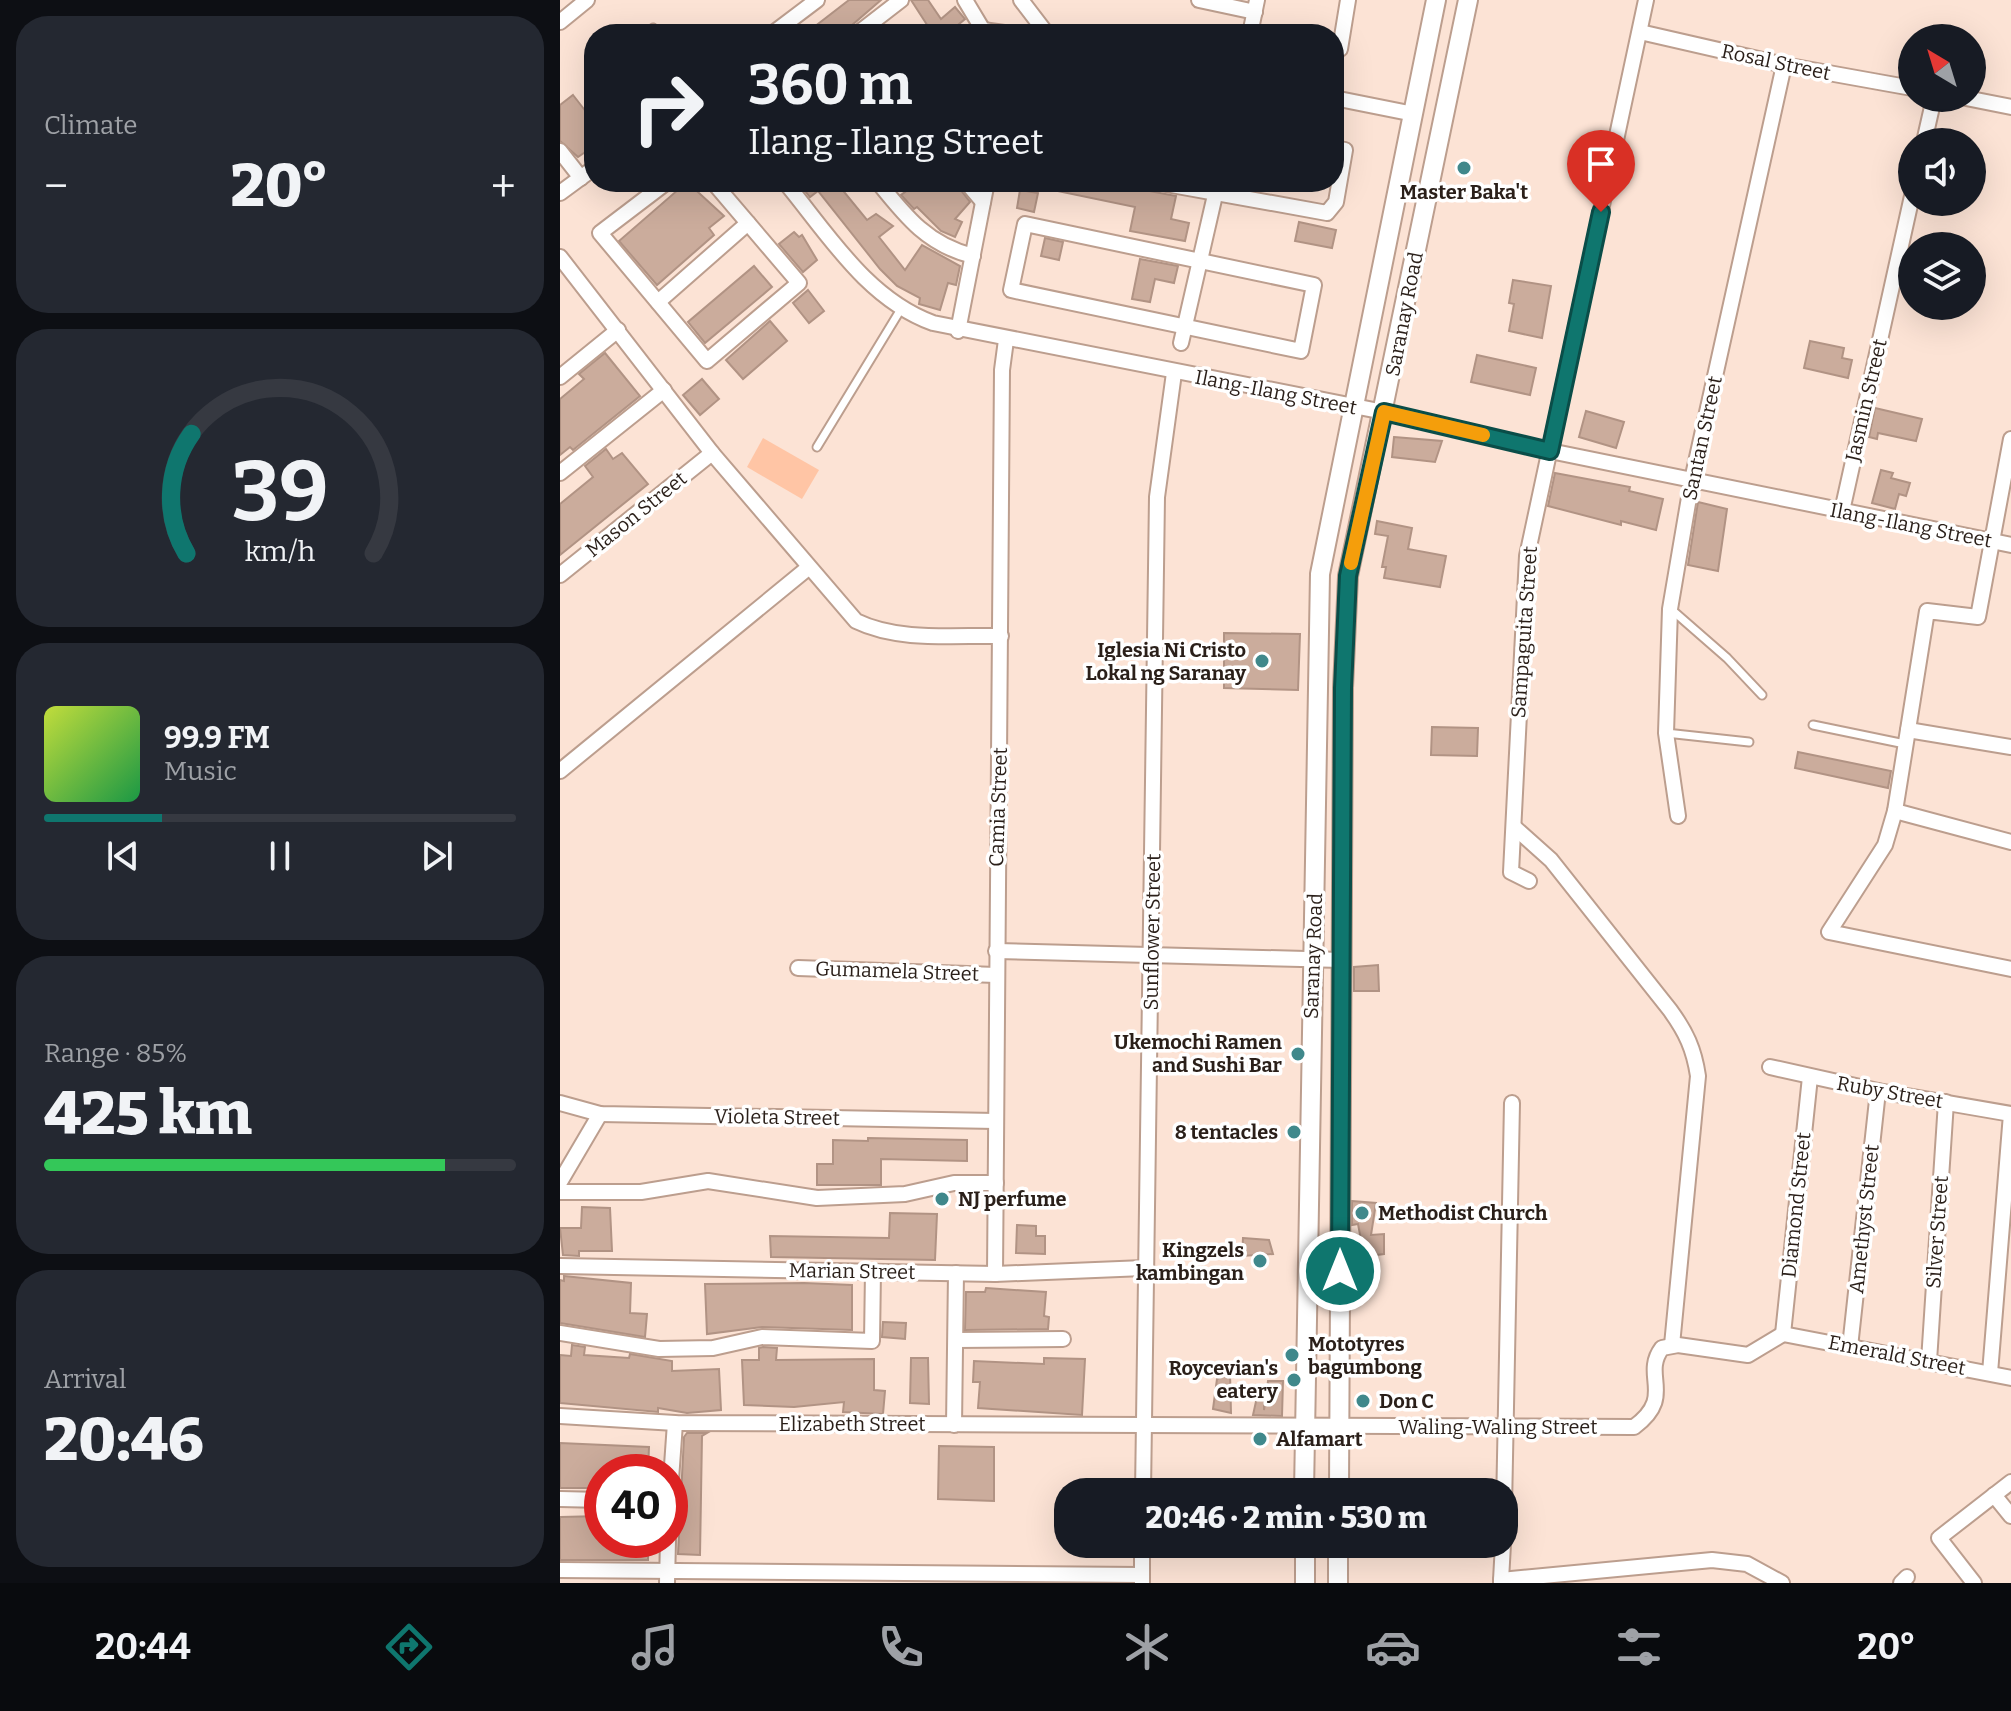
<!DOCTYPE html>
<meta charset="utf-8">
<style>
:root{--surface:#171b24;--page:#242831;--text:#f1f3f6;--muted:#9ea1a6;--line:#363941;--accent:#0f766e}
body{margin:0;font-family:Bitter,serif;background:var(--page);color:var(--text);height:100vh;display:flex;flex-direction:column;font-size:30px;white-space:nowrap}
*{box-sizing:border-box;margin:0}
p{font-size:26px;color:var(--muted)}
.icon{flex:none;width:44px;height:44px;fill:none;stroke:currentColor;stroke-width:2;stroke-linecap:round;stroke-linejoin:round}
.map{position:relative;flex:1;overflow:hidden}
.drawer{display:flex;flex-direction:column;gap:16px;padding:16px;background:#0d0f14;width:560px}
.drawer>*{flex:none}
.hud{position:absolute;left:24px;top:24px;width:760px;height:168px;border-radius:32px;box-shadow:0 8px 32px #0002;background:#171b24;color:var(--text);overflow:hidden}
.needle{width:52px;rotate:322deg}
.fabs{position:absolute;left:1338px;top:24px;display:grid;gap:16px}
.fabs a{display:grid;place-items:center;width:88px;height:88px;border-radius:50%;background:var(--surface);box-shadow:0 8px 32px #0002;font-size:40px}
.speed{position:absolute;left:24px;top:1454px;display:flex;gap:16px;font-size:40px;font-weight:700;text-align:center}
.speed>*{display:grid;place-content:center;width:104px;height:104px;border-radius:50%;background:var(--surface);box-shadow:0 8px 32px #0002;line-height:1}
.speed .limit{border:12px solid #d22;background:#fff;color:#111}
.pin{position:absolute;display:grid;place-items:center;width:68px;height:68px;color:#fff;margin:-82px -34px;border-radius:50% 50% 50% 0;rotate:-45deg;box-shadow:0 0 8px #0007}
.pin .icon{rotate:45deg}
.me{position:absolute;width:88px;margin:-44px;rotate:0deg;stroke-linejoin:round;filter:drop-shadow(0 0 6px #0008)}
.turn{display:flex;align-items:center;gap:28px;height:168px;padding:0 32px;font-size:36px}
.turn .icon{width:104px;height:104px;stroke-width:2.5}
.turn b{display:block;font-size:56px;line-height:68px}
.big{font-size:60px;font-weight:800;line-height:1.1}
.drawer .card{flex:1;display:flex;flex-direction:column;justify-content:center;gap:12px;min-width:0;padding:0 28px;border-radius:32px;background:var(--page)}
.drawer .dial{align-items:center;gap:0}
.dial svg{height:208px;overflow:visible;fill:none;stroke:var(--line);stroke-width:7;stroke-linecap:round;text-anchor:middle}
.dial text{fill:var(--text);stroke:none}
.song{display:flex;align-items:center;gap:24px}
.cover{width:96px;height:96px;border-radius:12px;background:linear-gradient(135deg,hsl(70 70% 55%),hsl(140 70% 35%))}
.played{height:8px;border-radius:4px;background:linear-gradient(90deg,var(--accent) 25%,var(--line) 25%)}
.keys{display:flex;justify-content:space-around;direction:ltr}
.heat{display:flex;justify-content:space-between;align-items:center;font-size:44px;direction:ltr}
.charge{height:12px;border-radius:6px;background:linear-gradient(90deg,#34c759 85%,var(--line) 0)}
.trip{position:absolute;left:494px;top:1478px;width:464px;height:80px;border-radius:32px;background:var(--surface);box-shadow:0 8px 32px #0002;font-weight:800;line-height:80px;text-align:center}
.dock{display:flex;height:128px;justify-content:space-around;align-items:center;background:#090b0e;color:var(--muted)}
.dock .icon{width:56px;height:56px}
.dock .selected{color:var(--accent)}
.dock b{font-size:36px;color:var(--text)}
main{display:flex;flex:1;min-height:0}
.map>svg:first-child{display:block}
.garden{fill:#ffc5a5}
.building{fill:#cbac9c;stroke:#b19384;stroke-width:2}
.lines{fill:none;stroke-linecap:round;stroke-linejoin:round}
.service-casing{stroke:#bc9e8e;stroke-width:11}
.minor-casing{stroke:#bc9e8e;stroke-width:18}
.tertiary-casing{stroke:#bc9e8e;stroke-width:22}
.service{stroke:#fff;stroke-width:7}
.minor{stroke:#fff;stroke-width:14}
.tertiary{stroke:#fff;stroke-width:18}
.route-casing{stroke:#0a4d48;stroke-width:20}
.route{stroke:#0f766e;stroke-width:14}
.slow{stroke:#f59e0b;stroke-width:14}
.poi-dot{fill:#40888b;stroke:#fff;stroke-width:3}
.labels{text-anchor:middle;stroke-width:7;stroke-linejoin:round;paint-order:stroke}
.street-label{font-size:20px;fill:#2a1f19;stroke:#fff}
.poi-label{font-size:20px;font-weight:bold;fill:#2a1f19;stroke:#fff;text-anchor:end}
</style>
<main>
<section class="drawer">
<div class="card"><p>Climate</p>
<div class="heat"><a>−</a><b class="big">20°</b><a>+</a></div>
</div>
<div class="card dial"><svg viewBox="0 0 100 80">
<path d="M14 69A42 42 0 1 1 86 69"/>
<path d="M14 69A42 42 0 0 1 16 23" stroke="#0f766e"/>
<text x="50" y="56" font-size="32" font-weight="700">39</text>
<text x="50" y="72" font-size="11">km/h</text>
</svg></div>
<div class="card">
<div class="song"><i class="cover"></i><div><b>99.9 FM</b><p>Music</p></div></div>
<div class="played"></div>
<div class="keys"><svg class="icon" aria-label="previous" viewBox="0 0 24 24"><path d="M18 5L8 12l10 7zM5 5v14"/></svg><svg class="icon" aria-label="pause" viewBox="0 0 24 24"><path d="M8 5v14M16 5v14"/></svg><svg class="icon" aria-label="next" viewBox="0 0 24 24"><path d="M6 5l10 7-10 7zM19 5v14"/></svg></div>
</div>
<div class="card"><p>Range · 85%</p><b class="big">425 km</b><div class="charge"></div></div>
<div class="card"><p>Arrival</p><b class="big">20:46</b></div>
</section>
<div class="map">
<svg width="1451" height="1583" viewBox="0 0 1451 1583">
<rect width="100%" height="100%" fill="#fce3d5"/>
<polygon class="garden" points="203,438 259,470 242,499 187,467"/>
<g class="building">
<polygon points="289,0 321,0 291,26 287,34 245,34"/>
<polygon points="351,0 368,0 381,19 395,7 405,19 387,34 373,34"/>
<polygon points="13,95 34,122 34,146 18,157 0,141 0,105"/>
<polygon points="127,182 164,216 149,228 154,235 97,285 59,241"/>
<polygon points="238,182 276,182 307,220 316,214 333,226 319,237 345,270 362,245 400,266 396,285 388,283 380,310 359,304 360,298 337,286 320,269 258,191 250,197"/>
<polygon points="337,182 396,184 410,202 395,219 402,222 395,237 381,231 357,207 354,209 341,195 345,192"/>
<polygon points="484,182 542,182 616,196 611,219 629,223 625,241 570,231 575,207 483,188"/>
<polygon points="460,190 478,193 474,212 457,208"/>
<polygon points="739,222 776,230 772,248 735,241"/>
<polygon points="234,232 239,237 242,235 257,260 243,272 219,244"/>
<polygon points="485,238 503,242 499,260 481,256"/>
<polygon points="580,259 618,266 614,283 595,279 590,302 572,299"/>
<polygon points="194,266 212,287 145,343 128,322"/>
<polygon points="953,280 991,286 982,338 949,331 954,304 949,303"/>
<polygon points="248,290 264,311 249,323 233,303"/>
<polygon points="210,321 227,341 183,379 166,360"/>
<polygon points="1250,341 1284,348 1282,358 1292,360 1288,378 1244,368"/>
<polygon points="45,353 80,396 13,450 10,447 0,455 0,399 24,379 19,374"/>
<polygon points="917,355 976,368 970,395 911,382"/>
<polygon points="142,379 159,399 140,415 123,395"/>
<polygon points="1315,408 1362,419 1356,441 1318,433 1317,439 1309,437"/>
<polygon points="1026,411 1064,422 1056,448 1019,437"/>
<polygon points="834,437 882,441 875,462 832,457"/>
<polygon points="46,449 53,459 62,453 88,484 0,555 0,504 33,477 25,466"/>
<polygon points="1321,470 1333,473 1331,478 1350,483 1346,496 1339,494 1335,509 1312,503"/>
<polygon points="995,473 1070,487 1069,491 1103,499 1096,530 1061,521 1061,525 988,506"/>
<polygon points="1138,502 1167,509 1158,571 1128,565"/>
<polygon points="817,521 852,528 848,549 886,556 880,587 824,578 826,567 822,567 828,536 815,534"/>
<polygon points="664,633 740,634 738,690 664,688"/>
<polygon points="872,727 918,728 917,756 871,755"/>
<polygon points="1238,752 1331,771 1328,788 1235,768"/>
<polygon points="818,965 819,991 794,991 794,967"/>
<polygon points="308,1138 407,1140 407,1161 321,1159 321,1185 257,1185 257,1164 273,1164 273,1140 308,1141"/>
<polygon points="792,1201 816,1203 811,1235 824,1234 824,1254 808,1256 805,1261 798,1224 792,1225"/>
<polygon points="22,1207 50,1208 52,1251 19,1251 19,1256 3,1255 0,1228 21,1228"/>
<polygon points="330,1213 377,1214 375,1260 211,1257 210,1236 329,1238"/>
<polygon points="457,1225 476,1226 476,1236 485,1236 485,1254 456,1253"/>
<polygon points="683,1238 709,1240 713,1254 682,1256"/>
<polygon points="4,1276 71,1283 70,1313 87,1314 85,1337 0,1323 0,1280 4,1281"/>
<polygon points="244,1283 292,1285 292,1330 202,1327 147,1334 145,1284"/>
<polygon points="426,1288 486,1292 484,1316 489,1317 488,1329 405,1330 406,1292 425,1292"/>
<polygon points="323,1322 346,1323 345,1339 322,1337"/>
<polygon points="12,1345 25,1347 24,1355 69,1358 70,1354 112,1361 112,1371 159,1369 161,1410 127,1413 98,1408 98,1412 0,1403 0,1355 11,1356"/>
<polygon points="203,1347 217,1348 216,1360 314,1359 314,1390 325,1391 323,1414 283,1412 284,1402 234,1407 184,1405 182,1360 199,1360 199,1348"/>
<polygon points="351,1358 368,1358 369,1404 350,1403"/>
<polygon points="484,1358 525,1359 522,1415 418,1408 420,1382 413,1382 414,1361 484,1364"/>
<polygon points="670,1373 671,1413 653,1409 657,1379"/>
<polygon points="708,1381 723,1381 722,1416 693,1415 699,1388 704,1388 704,1410"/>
<polygon points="127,1433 147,1433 142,1436 140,1555 118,1554 124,1437"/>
<polygon points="0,1443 89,1447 88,1472 41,1472 41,1488 0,1488"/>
<polygon points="379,1446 434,1447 434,1501 378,1499"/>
<polygon points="42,1516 42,1540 88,1540 88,1560 0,1560 0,1517"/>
</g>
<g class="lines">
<defs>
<g id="service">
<polyline points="93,28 97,34"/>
<polyline points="257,447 341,309"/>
<polyline points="1112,610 1167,658 1202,695"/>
<polyline points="1253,725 1345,744"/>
<polyline points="1106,733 1189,742"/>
</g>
<g id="minor">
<polyline points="405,0 423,30"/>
<polyline points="461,0 487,34"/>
<polyline points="639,0 695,12"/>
<polyline points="0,22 27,0"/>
<polyline points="1080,32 1224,65 1352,88"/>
<polyline points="212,34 257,0"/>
<polyline points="297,34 341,0"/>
<polyline points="409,34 423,30 451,34"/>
<polyline points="690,34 697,0"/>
<polyline points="774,48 780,49 788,0"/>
<polyline points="774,98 854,114"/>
<polyline points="1406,98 1451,107"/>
<polyline points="1364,142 1374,98"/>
<polyline points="0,151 21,178"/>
<polyline points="107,182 40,233 147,361 239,283 153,182"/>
<path d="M 225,182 C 268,234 307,299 373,323 L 824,412 L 990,451 L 1451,545"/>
<path d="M 318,182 C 346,217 368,245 413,256"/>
<polyline points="406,182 423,202"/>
<polyline points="595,182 767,213 776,202 785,150 774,148"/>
<polyline points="0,193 34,168"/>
<polygon points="465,224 754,285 741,351 451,290"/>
<path d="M 0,257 L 152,453 L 296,621 C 339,642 395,635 441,636"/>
<polyline points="98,302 188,223"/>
<polyline points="398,331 427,182"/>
<polyline points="621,343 658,182"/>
<polyline points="0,377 58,330"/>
<polyline points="1451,439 1418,617 1367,611 1335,811 1325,845 1269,932 1451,969"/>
<polyline points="0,473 104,390"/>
<polyline points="1282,511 1352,196"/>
<polyline points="0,575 152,453"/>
<polyline points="1348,730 1451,747"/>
<polyline points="0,771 248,568"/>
<polyline points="1335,811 1451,842"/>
<polyline points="1118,816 1106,733 1110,609 1132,480 1224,65"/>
<path d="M 954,827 L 991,860 L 1110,1010 C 1126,1032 1134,1049 1138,1076 L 1112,1345"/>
<polyline points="969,881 951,872 967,556 1086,0"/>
<polyline points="436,951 782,960"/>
<polyline points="238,968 436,975"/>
<polyline points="1210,1067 1318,1091 1451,1114 1430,1373"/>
<polyline points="0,1103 40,1114 436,1121"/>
<polyline points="0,1182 40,1114"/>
<polyline points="0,1192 81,1192 148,1181 257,1198 345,1194 394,1183 436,1183"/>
<polyline points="0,1266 435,1274 584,1268"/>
<path d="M 435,1274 C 437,973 441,672 442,370 L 446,340"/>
<polyline points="0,1333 99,1349 153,1348 202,1337 312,1341 313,1271"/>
<polyline points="1223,1334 1250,1077"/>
<polyline points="1223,1334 1451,1378"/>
<polyline points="396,1340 503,1339"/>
<polyline points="1290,1347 1318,1091"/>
<polyline points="1369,1361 1386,1102"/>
<path d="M 0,1416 L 115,1423 L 1074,1427 C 1116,1396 1081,1376 1102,1348 L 1118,1345 L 1188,1355 L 1223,1334"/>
<polyline points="394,1425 396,1273"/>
<polyline points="583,1492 597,497 614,373"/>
<polyline points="110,1494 115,1423"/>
<polyline points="1434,1495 1451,1516"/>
<polyline points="0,1499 42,1500"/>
<polyline points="944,1508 952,1103"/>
<polyline points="0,1570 582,1575"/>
<polyline points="941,1580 943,1544"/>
<polyline points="107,1583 108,1540"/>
<polyline points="582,1583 582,1544"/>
<polyline points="941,1583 941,1580 1152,1560 1187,1564 1222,1583"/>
<polyline points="1341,1583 1347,1577"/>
<polyline points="1414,1583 1379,1538 1451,1482"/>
</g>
<g id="tertiary">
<polyline points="744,1492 760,574 876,0"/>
<polyline points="779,1492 783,688 788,576 908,0"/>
<polyline points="745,1544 745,1583"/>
<polyline points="778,1583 778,1544"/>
</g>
</defs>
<use href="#service" class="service-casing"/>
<use href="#minor" class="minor-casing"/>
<use href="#tertiary" class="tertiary-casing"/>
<use href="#service" class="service"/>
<use href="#minor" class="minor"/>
<use href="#tertiary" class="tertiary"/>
</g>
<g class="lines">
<defs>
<polyline id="route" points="780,1271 783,688 788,576 824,412 990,451 1041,212"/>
</defs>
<use href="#route" class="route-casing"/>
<use href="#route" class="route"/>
<polyline class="slow" points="791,563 824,412 923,435"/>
</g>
<g class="poi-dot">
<circle cx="904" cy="168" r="8"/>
<circle cx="702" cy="661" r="8"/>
<circle cx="738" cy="1054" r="8"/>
<circle cx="734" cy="1132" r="8"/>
<circle cx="382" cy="1199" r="8"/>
<circle cx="802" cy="1213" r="8"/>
<circle cx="700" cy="1261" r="8"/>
<circle cx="732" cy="1355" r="8"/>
<circle cx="734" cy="1380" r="8"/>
<circle cx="803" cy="1401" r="8"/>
<circle cx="700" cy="1439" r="8"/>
</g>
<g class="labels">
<g class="street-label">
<text transform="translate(1216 62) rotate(12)" y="7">Rosal Street</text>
<text transform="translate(844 314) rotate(-79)" y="7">Saranay Road</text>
<text transform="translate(716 392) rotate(11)" y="7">Ilang-Ilang Street</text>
<text transform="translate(1306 400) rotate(-77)" y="7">Jasmin Street</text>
<text transform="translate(1142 438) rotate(-78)" y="7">Santan Street</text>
<text transform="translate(76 514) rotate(-39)" y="7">Mason Street</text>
<text transform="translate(1351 525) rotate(11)" y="7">Ilang-Ilang Street</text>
<text transform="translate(964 632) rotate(-86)" y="7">Sampaguita Street</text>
<text transform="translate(438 807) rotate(-88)" y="7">Camia Street</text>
<text transform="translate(592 932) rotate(-89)" y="7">Sunflower Street</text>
<text transform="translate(753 956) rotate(-88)" y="7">Saranay Road</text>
<text transform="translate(337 971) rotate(2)" y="7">Gumamela Street</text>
<text transform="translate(1330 1092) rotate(10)" y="7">Ruby Street</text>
<text transform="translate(217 1117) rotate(1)" y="7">Violeta Street</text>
<text transform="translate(1236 1205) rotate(-84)" y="7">Diamond Street</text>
<text transform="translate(1304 1219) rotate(-84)" y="7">Amethyst Street</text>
<text transform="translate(1377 1232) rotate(-86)" y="7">Silver Street</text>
<text transform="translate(292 1271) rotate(1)" y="7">Marian Street</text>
<text transform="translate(1337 1355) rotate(11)" y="7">Emerald Street</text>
<text x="292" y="1431">Elizabeth Street</text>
<text x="938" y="1434">Waling-Waling Street</text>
</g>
<g class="poi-label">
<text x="904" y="199" text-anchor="middle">Master Baka't</text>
<text x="686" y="657">Iglesia Ni Cristo<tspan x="686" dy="23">Lokal ng Saranay</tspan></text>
<text x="722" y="1049">Ukemochi Ramen<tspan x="722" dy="23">and Sushi Bar</tspan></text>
<text x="718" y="1139">8 tentacles</text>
<text x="398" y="1206" text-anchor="start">NJ perfume</text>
<text x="818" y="1220" text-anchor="start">Methodist Church</text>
<text x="684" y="1257">Kingzels<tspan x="684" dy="23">kambingan</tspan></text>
<text x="748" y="1351" text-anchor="start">Mototyres<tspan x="748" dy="23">bagumbong</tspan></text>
<text x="718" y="1375">Roycevian's<tspan x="718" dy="23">eatery</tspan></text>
<text x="819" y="1408" text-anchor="start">Don C</text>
<text x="716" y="1446" text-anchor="start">Alfamart</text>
</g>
</g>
</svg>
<div class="fabs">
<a><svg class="needle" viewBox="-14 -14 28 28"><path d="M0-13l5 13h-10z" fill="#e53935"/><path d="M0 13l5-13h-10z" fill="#9ea1a6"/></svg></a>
<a><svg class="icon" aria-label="sound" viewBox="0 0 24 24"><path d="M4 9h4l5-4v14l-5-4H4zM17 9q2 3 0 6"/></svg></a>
<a><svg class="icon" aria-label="layers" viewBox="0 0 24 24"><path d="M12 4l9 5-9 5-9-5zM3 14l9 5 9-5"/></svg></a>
</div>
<div class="speed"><div class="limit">40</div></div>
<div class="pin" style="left:1041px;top:212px;background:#d93025"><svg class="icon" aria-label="arrive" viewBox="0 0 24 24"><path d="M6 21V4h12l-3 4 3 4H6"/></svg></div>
<svg class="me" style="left:780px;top:1271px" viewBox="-20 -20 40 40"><circle r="17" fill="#0f766e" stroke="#fff" stroke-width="3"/><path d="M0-11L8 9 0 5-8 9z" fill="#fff"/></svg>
<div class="trip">20:46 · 2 min · 530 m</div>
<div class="hud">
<div class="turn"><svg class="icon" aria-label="right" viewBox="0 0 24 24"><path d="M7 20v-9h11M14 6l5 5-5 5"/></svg><div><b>360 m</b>Ilang-Ilang Street</div></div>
</div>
</div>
</main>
<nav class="dock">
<b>20:44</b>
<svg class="icon selected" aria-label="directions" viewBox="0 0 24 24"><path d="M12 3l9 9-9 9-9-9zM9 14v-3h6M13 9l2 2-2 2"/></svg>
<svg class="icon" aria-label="music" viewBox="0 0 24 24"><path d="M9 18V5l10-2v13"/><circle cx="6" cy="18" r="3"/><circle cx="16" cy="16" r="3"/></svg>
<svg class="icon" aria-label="phone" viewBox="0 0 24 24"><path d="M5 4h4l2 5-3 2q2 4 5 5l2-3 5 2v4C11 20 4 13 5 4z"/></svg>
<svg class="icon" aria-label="climate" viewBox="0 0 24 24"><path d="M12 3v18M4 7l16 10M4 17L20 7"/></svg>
<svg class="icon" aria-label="car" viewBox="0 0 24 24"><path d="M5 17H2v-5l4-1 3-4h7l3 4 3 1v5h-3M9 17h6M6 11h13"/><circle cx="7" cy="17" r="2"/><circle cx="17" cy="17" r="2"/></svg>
<svg class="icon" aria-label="filters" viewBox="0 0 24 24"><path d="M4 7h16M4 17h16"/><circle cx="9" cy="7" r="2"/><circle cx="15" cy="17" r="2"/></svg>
<b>20°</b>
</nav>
